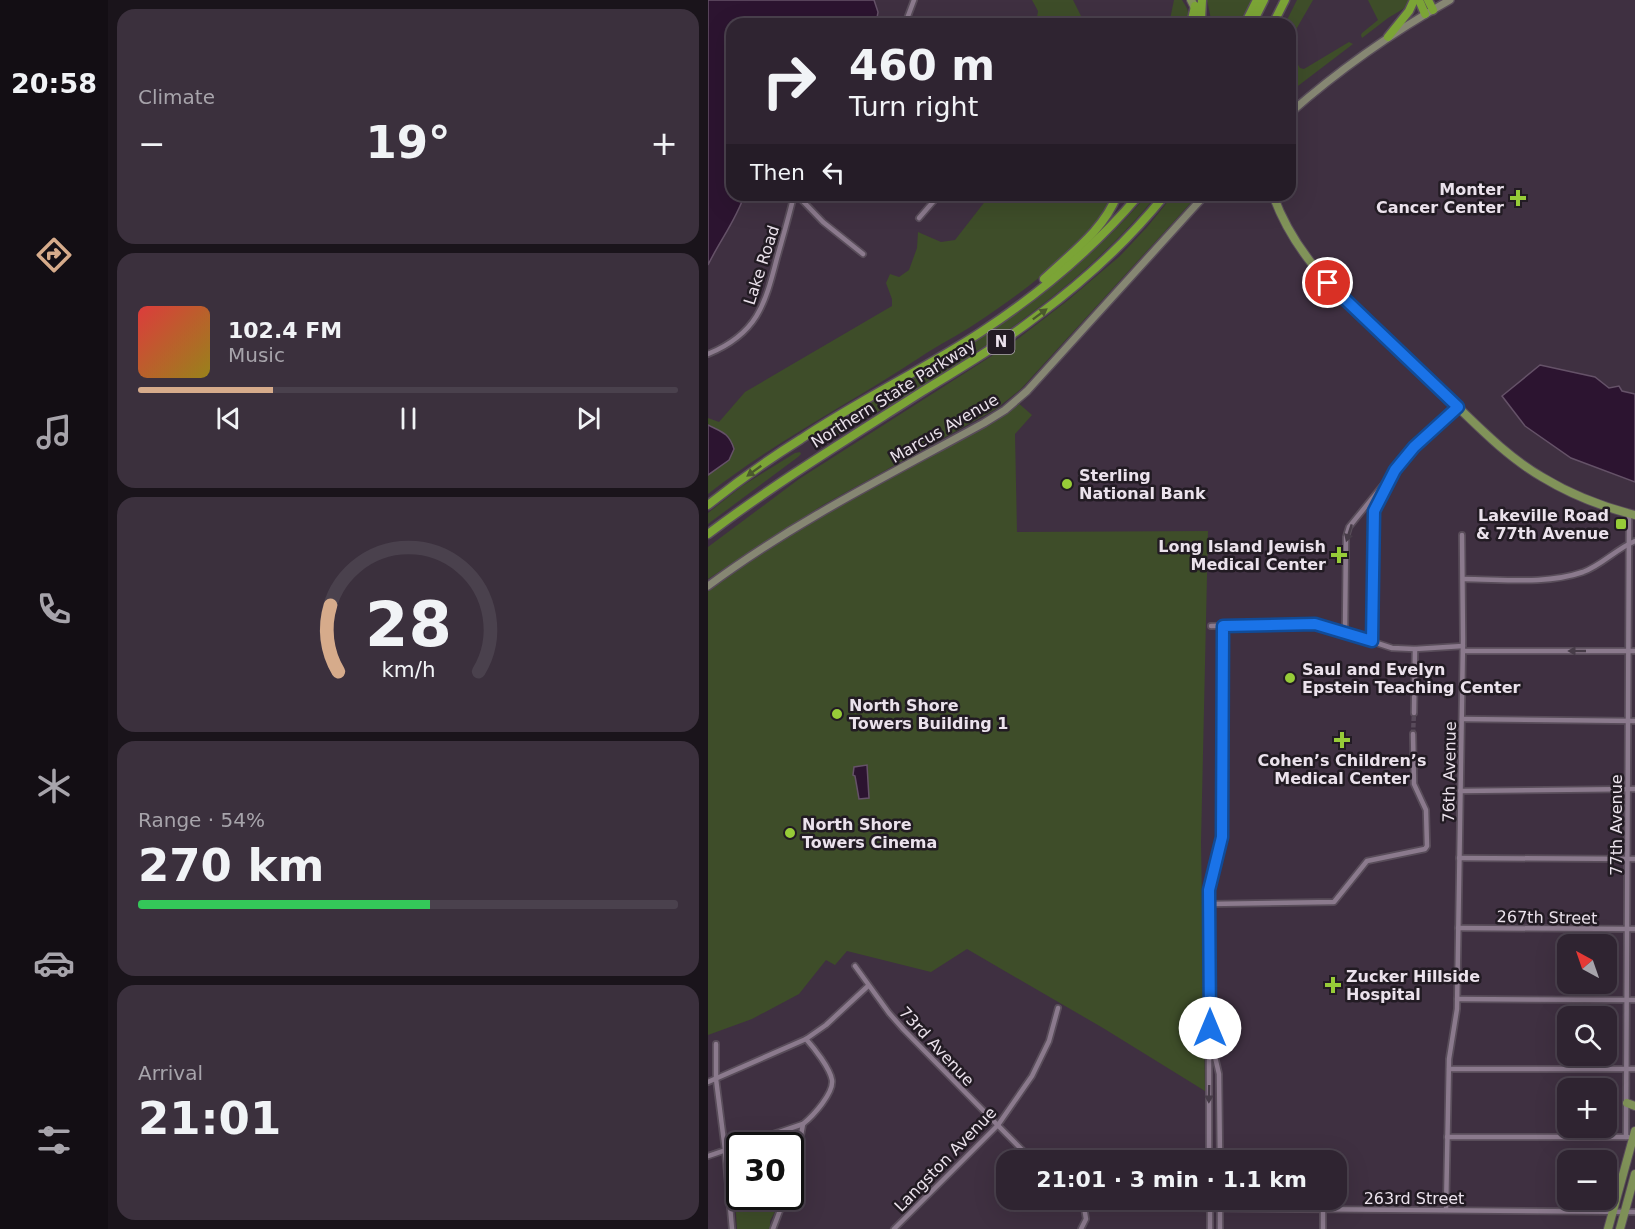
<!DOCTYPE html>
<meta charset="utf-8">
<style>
:root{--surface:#2f2431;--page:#3b303d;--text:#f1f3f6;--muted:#a7a4ab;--line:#4a414d;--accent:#d6ab8b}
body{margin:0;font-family:"DejaVu Sans",sans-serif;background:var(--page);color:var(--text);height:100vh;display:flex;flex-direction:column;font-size:22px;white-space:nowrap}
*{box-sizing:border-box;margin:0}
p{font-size:20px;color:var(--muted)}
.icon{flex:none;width:33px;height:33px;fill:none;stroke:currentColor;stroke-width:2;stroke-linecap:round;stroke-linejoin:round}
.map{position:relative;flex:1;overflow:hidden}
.sheet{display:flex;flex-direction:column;gap:9px;padding:9px;background:#1a141b;width:600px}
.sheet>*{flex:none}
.banner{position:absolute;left:18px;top:18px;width:570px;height:183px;border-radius:18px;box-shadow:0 6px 24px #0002,0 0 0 2px var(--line);background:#2f2431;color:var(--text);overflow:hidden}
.needle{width:39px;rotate:320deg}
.tools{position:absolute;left:849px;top:934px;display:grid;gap:12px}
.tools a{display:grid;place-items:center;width:60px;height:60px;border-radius:12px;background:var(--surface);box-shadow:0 6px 24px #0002,0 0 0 2px var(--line);font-size:30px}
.speed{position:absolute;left:18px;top:1132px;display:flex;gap:12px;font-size:30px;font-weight:700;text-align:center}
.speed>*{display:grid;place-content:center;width:78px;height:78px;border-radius:50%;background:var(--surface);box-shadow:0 6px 24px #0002,0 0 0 2px var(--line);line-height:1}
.speed .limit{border:3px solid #111;border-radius:9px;background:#fff;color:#111}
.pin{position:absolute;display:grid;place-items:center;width:51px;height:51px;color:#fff;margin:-26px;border:3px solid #fff;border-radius:50%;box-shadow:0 2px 6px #0007}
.me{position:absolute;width:66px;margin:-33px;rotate:0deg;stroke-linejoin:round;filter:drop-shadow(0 0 4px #0008)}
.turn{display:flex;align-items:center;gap:21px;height:126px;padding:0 24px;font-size:27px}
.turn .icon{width:78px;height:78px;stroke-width:2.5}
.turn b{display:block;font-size:42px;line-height:51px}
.then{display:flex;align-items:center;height:57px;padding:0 24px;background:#0003;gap:12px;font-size:22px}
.big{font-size:45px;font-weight:600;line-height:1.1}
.sheet .widget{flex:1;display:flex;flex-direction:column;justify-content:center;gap:9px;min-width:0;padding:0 21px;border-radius:18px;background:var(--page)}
.sheet .dial{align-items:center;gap:0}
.dial svg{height:156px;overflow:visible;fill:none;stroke:var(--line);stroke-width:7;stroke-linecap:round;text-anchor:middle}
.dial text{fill:var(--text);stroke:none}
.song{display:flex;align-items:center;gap:18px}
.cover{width:72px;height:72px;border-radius:9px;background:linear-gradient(135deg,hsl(0 70% 55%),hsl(50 70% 35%))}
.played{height:6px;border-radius:3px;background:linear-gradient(90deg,var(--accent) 25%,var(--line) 25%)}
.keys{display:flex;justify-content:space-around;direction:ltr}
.heat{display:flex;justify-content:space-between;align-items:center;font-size:33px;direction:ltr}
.charge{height:9px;border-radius:4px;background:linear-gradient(90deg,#34c759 54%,var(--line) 0)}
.trip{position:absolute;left:288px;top:1150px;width:351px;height:60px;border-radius:18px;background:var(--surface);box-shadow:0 6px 24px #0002,0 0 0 2px var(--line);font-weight:600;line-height:60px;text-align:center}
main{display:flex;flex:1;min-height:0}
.tab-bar{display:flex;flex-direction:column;width:108px;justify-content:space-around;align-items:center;background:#130e14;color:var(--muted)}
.tab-bar .icon{width:42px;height:42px}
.tab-bar .on{color:var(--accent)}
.tab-bar b{font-size:27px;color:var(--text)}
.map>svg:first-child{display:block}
.green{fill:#3e4d29}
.water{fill:#2c1430;stroke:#655268;stroke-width:1.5}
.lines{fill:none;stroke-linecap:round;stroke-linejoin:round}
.street-tunnel{stroke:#594b5b;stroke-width:4.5;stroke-dasharray:4.5 2;stroke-linecap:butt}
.street-casing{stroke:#594d5a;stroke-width:8}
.secondary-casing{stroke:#594d5a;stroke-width:10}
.primary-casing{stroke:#594d5a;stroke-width:10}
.highway-casing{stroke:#594d5a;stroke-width:11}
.street{stroke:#8b7a8d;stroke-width:4.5}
.secondary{stroke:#868773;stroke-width:7}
.primary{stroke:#819359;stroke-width:8}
.highway{stroke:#7ba436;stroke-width:8}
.oneway{fill:#4a592c}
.oneway2{fill:#473c48}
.route-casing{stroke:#114b97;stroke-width:15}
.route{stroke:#1a73e8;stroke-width:10}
.poi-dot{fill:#97cc38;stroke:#221b23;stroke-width:2}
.labels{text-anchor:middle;stroke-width:5;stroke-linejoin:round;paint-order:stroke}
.shield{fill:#221b23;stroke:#afa6b0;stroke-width:1.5}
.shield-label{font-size:15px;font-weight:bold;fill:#ebe2ec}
.poi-label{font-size:16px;font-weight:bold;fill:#ebe2ec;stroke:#221b23;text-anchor:start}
.street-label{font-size:16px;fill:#ebe2ec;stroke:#221b23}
</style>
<main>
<nav class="tab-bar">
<b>20:58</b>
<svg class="icon on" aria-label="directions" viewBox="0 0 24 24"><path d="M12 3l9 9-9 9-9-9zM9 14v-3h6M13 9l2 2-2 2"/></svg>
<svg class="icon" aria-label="music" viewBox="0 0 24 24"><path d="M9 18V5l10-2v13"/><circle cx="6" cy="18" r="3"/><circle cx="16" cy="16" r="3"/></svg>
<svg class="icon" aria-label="phone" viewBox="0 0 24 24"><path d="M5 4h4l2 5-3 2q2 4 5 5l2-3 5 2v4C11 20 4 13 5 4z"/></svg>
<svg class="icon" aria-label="climate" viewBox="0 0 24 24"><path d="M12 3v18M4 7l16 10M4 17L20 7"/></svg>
<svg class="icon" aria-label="car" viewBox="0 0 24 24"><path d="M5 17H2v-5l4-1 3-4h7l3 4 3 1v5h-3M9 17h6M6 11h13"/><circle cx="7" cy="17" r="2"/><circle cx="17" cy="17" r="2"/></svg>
<svg class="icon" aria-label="filters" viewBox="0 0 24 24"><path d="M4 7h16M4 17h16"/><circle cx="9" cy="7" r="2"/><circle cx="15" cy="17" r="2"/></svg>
</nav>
<section class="sheet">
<div class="widget"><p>Climate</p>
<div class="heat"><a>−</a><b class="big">19°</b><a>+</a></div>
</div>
<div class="widget">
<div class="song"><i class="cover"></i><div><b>102.4 FM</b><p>Music</p></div></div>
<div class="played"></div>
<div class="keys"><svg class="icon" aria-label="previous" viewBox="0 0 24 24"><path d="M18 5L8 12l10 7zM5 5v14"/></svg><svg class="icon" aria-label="pause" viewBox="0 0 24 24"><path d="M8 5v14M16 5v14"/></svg><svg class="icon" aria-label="next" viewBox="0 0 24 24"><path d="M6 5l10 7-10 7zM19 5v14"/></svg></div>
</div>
<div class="widget dial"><svg viewBox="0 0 100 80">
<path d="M14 69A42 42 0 1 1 86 69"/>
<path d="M14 69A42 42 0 0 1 10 35" stroke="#d6ab8b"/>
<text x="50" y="56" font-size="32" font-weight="700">28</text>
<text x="50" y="72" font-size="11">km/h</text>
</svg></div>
<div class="widget"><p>Range · 54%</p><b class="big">270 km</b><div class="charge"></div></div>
<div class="widget"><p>Arrival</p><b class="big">21:01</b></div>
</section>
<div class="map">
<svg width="927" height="1229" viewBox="0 0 927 1229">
<rect width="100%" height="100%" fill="#3f3041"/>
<g class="green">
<polygon points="324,0 365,0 373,16 380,24 328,24 330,11"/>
<path d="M 466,0 L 474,0 C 481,11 482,12 477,24 L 461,24 Z"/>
<polygon points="499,0 545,0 534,24 504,24"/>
<polygon points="589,0 605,0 582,40 582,24 577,24"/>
<polygon points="660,0 703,0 700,6 680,18 654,38 653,35 654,33 670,20"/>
<polygon points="641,42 645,44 582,92 582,51 592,68 596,69"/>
<path d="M 282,195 L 404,195 C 398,213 383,229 369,243 C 340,273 305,299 270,322 C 251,335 230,345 211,358 C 141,404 66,442 0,494 L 0,418 L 11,422 L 37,392 L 184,306 L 184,299 L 178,283 L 182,274 L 191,277 L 201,270 L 209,248 L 210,232 L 233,242 L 247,240 Z"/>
<path d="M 439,195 L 449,195 C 359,305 232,378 109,446 L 105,446 L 105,442 L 108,439 C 125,427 143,415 161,403 C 196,381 233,363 268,341 C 331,300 390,252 439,195 Z"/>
<polygon points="465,195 490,195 313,389 288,409 115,505 0,579 0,547 91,479 307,341 359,301 412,256 440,226"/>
<polygon points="308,401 324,415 307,434 309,532 500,531 493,842 497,1091 395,1028 259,949 223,972 139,951 127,965 118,960 91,994 44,1019 0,1035 0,586 28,565"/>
<polygon points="92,452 93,454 90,457 0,524 0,513 34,486 87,453"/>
<polygon points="31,1183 32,1197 75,1197 62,1221 62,1229 29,1229 26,1185"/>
</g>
<g class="water">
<path d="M 0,0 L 166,0 L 170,12 L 168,24 L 24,24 L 24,195 L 36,196 C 28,220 11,242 0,265 Z"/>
<polygon points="832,365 887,377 901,388 911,386 914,391 927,394 927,482 863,458 817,426 794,396"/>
<path d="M 0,425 C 14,432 21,433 26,449 L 21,460 L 0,475 Z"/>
<polygon points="159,765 161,798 151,799 147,776 145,775 146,767"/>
</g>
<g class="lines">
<polyline class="street-tunnel" points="705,734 706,713"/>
<defs>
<g id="street">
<polyline points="197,24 206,0"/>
<polyline points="89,195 115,222 155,254"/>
<polyline points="211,218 231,195"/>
<path d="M 0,354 C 49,334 57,305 69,258 C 75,237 81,216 86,195"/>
<path d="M 755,579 C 794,579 837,585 875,572 C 894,565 908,549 927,541"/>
<polyline points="503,626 607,624 641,634 684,648 707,649 755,646"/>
<polyline points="637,632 638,537 641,527 706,447 750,407"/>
<polyline points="664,641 666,511 682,480"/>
<polyline points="755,651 927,651"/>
<polyline points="706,713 707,649"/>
<polyline points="754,719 927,721"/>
<polyline points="752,791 927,789"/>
<polyline points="751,858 927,859"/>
<polyline points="501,904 626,902 659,861 717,849 719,846 718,810 706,784 705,734"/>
<polyline points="750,928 927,929"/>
<polyline points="147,966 181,1013 196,1030 325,1161"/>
<polyline points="749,999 927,1000"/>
<polyline points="8,1044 8,1079 17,1150 24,1229"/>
<polyline points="504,1044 511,1074 512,1161"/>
<polyline points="741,1069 927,1069"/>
<polyline points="0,1082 98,1039 118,1025 160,986"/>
<polyline points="739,1137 920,1137"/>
<polyline points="918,1137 921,513"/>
<path d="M 0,1156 L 95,1124 C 105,1116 126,1093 124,1080 C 122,1068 106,1048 98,1039"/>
<polyline points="501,1161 501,890 514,841 515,626"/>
<polyline points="82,1182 87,1170 95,1124"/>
<polyline points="364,1200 376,1207 927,1212"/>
<polyline points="502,1200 502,1229"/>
<polyline points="512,1200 512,1229"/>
<polyline points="615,1210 615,1229"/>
<polyline points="738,1210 741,1059 749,1009 755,640 754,535"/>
<polyline points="65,1229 77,1197"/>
<polyline points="186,1229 290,1125 324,1076 341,1041 350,1008"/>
<polyline points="373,1229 378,1219 376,1207"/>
</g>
<g id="secondary">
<path d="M 582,113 C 631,70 685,32 742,0"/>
<path d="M 0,586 C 86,522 183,474 276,423 L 297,410 L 319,391 L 497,195"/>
</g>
<g id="primary">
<polyline points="483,0 495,24"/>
<polyline points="582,112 583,112"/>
<path d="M 565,195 C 585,250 621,286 663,325 C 686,347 710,369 733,391 C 765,421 796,455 834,477 C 862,494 895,507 927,515"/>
<polyline points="919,1103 927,1106"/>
<polyline points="900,1229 927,1131"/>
<polyline points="912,1229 927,1174"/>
</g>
<g id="highway">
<polyline points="711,0 717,14"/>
<polyline points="720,0 725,10"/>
<polyline points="493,19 494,0"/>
<polyline points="483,24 487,6"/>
<polyline points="537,24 549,0"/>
<polyline points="544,24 556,0"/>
<polyline points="565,24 577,0"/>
<polyline points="680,37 701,11 706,0"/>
<path d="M 336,279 C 362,254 396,230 409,195"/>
<path d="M 0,505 C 30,481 61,459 93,439 C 151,400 215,370 273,332 C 331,294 386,248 431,195"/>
<path d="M 0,534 C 69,482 143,437 215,391 C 254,367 293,344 329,316 C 376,281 420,241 457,195"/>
</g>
</defs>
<use href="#street" class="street-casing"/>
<use href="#secondary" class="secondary-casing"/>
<use href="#primary" class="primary-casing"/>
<use href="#highway" class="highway-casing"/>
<use href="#street" class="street"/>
<use href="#secondary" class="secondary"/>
<use href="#primary" class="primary"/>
<use href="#highway" class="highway"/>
</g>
<defs><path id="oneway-solid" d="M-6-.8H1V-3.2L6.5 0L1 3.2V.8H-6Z" transform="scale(1.5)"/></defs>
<g class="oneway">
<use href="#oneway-solid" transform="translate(332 314) rotate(-37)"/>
<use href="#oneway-solid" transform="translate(46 471) rotate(144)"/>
</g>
<g class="oneway2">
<use href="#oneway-solid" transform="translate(641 533) rotate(108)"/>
<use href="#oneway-solid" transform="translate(869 651) rotate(-180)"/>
<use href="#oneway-solid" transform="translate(501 1094) rotate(91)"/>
</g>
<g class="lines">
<defs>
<polyline id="route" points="502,1028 501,890 514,837 515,626 607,624 664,641 666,511 687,470 706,447 750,407 620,283"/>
</defs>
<use href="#route" class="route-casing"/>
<use href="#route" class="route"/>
</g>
<g class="poi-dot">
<path d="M807 189h6v6h6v6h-6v6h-6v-6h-6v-6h6z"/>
<circle cx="359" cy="484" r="6"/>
<rect x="907" y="518" width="12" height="12" rx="3"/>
<path d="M628 546h6v6h6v6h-6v6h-6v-6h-6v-6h6z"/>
<circle cx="582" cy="678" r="6"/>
<circle cx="129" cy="714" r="6"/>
<path d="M631 731h6v6h6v6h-6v6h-6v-6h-6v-6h6z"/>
<circle cx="82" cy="833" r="6"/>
<path d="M622 976h6v6h6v6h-6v6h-6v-6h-6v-6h6z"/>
</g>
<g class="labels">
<rect class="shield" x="279.5" y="330" width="27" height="24" rx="4.5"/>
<g class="shield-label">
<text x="293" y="347">N</text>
</g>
<g class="poi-label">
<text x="796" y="195" text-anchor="end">Monter<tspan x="796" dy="18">Cancer Center</tspan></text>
<text x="371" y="481">Sterling<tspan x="371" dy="18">National Bank</tspan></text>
<text x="901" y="521" text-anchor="end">Lakeville Road<tspan x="901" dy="18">&amp; 77th Avenue</tspan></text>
<text x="618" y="552" text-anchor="end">Long Island Jewish<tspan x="618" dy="18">Medical Center</tspan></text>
<text x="594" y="675">Saul and Evelyn<tspan x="594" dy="18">Epstein Teaching Center</tspan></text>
<text x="141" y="711">North Shore<tspan x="141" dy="18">Towers Building 1</tspan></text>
<text x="634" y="766" text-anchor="middle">Cohen’s Children’s<tspan x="634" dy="18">Medical Center</tspan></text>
<text x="94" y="830">North Shore<tspan x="94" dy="18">Towers Cinema</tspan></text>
<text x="638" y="982">Zucker Hillside<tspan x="638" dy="18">Hospital</tspan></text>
</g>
<g class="street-label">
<text transform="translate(53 265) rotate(-72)" y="6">Lake Road</text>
<text transform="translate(185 393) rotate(-32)" y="6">Northern State Parkway</text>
<text transform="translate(236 428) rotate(-30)" y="6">Marcus Avenue</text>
<text transform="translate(741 772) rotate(-89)" y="6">76th Avenue</text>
<text transform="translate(908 825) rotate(-90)" y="6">77th Avenue</text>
<text transform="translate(839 917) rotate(1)" y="6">267th Street</text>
<text transform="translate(229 1046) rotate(47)" y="6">73rd Avenue</text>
<text transform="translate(237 1159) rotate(-46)" y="6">Langston Avenue</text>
<text x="706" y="1204">263rd Street</text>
</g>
</g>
</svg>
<div class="tools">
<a><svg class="needle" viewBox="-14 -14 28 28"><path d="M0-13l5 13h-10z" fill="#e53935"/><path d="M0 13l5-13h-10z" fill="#a7a4ab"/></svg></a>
<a><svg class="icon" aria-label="search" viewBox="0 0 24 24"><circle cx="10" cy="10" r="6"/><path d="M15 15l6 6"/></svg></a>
<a>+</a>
<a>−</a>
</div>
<div class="speed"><div class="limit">30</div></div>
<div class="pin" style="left:620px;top:283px;background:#d93025"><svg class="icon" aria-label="arrive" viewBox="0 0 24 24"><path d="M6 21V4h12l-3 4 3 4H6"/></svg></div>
<svg class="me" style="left:502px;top:1028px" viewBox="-20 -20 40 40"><circle r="19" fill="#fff"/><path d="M0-13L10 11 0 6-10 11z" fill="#1a73e8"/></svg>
<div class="trip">21:01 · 3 min · 1.1 km</div>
<div class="banner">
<div class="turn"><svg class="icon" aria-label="right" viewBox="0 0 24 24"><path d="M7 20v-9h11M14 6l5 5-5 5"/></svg><div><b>460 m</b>Turn right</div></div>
<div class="then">Then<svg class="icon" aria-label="left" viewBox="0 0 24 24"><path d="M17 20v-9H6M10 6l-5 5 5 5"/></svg></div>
</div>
</div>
</main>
